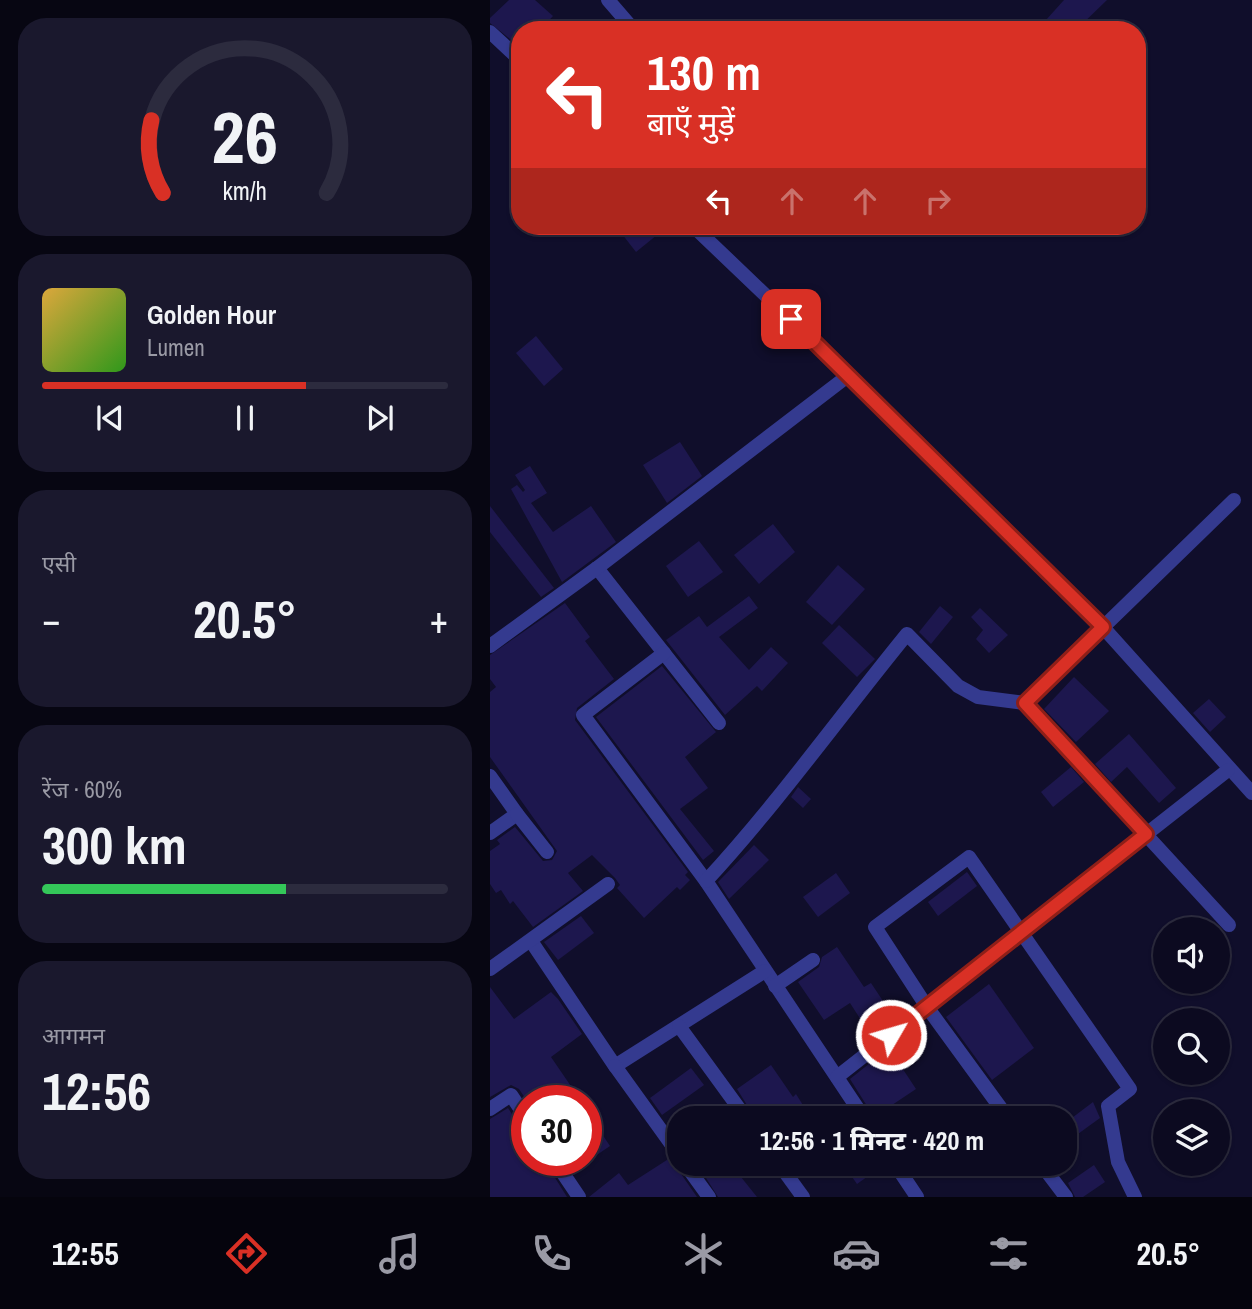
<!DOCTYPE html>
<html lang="hi">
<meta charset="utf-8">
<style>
:root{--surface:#0c0a20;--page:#1a182d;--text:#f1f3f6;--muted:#9a9aa5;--line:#2c2b3e;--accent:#d93025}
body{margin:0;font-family:"Archivo Narrow","Noto Sans Devanagari",sans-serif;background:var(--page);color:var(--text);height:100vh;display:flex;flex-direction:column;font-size:26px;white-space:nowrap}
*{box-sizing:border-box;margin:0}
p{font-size:23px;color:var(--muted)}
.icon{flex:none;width:38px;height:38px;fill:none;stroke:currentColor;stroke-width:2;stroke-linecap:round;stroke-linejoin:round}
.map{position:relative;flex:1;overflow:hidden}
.panel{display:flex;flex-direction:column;gap:18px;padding:18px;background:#070612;width:490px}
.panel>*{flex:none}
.top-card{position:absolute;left:21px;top:21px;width:635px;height:214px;border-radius:28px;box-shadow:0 2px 5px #0004,0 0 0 2px var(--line);background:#d93025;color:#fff;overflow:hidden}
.tools{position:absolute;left:663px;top:917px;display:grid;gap:14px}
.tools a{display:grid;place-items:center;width:77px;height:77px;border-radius:50%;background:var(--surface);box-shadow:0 2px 5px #0004,0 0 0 2px var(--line);font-size:35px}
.speed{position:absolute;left:21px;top:1085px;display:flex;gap:14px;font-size:35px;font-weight:700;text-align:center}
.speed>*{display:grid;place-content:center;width:91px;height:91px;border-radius:50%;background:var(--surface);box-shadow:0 2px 5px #0004,0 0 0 2px var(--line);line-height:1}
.speed .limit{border:10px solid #d22;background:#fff;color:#111}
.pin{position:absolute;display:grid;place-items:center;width:60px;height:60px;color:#fff;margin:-30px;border-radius:14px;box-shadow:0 4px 10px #0006}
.me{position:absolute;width:77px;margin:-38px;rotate:52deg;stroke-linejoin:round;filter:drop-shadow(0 0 5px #0008)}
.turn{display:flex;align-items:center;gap:24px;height:147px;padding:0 21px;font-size:32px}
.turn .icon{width:91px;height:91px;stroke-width:2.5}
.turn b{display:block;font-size:49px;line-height:60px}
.lanes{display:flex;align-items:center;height:66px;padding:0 21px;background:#0003;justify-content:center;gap:35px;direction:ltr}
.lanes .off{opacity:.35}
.big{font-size:52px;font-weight:800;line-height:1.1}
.panel .tile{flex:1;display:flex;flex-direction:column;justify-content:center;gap:10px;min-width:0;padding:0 24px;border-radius:28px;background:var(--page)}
.panel .dial{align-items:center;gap:0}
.dial svg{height:182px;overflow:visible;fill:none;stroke:var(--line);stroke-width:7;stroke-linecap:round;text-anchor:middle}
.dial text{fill:var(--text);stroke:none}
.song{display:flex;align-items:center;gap:21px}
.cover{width:84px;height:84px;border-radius:10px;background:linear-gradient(135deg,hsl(40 70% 55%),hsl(110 70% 35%))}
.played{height:7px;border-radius:4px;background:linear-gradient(90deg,var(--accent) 65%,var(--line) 65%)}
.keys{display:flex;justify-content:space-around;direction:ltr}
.heat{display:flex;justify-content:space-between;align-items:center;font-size:38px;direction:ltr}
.charge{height:10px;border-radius:5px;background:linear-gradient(90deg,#34c759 60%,var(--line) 0)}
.trip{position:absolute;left:177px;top:1106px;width:410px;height:70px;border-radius:28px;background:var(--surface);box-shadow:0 2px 5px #0004,0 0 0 2px var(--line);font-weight:800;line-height:70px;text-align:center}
.tabs{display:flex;height:112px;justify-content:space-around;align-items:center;background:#05040d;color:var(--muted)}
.tabs .icon{width:49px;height:49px}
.tabs .on{color:var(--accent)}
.tabs b{font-size:32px;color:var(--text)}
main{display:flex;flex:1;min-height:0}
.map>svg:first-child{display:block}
.building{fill:#1d174e}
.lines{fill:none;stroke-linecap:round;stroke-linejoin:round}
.minor{stroke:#343a8f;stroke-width:14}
.route-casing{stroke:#8d1f18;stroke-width:18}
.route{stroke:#d93025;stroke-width:12}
</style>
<main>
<section class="panel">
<div class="tile dial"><svg viewBox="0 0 100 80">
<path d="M14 69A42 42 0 1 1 86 69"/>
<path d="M14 69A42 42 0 0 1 9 37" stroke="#d93025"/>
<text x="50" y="56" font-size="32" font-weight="700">26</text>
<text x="50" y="72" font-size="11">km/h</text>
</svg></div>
<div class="tile">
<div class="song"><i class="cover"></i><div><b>Golden Hour</b><p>Lumen</p></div></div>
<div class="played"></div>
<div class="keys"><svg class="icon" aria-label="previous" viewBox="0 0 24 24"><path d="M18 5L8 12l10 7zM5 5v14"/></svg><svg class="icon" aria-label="pause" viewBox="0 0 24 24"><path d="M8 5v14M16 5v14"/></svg><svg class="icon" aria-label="next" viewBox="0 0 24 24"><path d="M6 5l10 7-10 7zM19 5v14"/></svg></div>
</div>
<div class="tile"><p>एसी</p>
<div class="heat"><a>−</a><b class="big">20.5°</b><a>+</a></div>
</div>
<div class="tile"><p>रेंज · 60%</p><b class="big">300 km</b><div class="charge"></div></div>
<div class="tile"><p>आगमन</p><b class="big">12:56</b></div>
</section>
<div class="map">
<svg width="762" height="1197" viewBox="0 0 762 1197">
<rect width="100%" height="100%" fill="#100e2b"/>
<g class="building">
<polygon points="19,0 45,0 63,16 50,30 30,30 30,47 0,23 0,18"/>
<polygon points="574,0 617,0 586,30 547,30"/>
<polygon points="143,226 178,226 146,252 132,234"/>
<polygon points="46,336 73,369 54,386 26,353"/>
<polygon points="190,442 212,476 177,503 153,465"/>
<polygon points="40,466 57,493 41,503 63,532 101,506 126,542 72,582 21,489 27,485 33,492 35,490 25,475"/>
<polygon points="0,506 64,588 51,597 0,532"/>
<polygon points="283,524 305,552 269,584 244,555"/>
<polygon points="209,541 233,572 198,597 176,566"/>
<polygon points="348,565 375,589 342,625 316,602"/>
<polygon points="259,596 268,608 229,637 259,670 281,647 298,663 272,691 267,686 235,715 176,640 209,616 217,627"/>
<polygon points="75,603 100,637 95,641 124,679 87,708 85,720 198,872 195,875 200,880 190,890 187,887 154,918 127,888 130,885 125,878 102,855 78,873 93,891 43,927 23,901 20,904 11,890 6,893 0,884 0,851 10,844 7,840 25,827 53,861 62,860 67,851 0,757 0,692 6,687 0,679 0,655"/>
<polygon points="450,606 463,617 441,644 429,632"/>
<polygon points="490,608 518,635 499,653 486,639 493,630 481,617"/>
<polygon points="349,625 385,659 367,677 332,643"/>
<polygon points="172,666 226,732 195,757 218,788 190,809 224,851 213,860 106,717"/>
<polygon points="584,677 619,711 586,742 554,709"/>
<polygon points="719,699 736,717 720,732 703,713"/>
<polygon points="639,734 686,788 669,803 637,767 621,782 605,764"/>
<polygon points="581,767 594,782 563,807 551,792"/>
<polygon points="308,787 321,799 313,808 301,797"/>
<polygon points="264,845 279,860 239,899 228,882"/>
<polygon points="477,872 487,886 448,916 438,902"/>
<polygon points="346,873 360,893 328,917 313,897"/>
<polygon points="91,916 104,933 68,960 54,942"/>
<polygon points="347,947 374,987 381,983 405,1019 382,1037 360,1003 334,1020 308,982 329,967 332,957"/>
<polygon points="499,984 544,1048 502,1080 456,1017"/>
<polygon points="0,987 24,1019 61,992 68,999 92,1034 61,1057 87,1095 79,1101 37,1101 29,1089 21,1085 0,1097"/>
<polygon points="399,1048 426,1089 384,1117 360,1079"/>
<polygon points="281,1065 303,1097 306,1094 316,1110 304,1118 265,1118 247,1089"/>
<polygon points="201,1068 214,1085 172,1115 160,1098"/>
<polygon points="603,1102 610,1118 581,1139 574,1124"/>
<polygon points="18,1108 29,1125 37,1129 37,1160 54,1160 77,1197 0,1197 0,1119"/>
<polygon points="96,1110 120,1146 83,1171 76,1160 96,1160"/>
<polygon points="180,1158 207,1197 99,1197 129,1173 138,1185"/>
<polygon points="219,1164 257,1164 247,1172 267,1197 228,1197 211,1170"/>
<polygon points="353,1164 395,1164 367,1184"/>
<polygon points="604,1165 615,1182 593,1197 585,1197 578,1183"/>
</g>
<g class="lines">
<g class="minor">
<polyline points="118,0 144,30"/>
<polyline points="0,32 30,60"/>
<polyline points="203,226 359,375 611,625 762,793"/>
<polyline points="107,568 229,723"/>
<polyline points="0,646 107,568 359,375"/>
<polyline points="174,653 93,715 216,881 374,1118"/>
<polyline points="0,776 27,814 0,833"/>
<polyline points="27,814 57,852"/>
<path d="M 216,881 C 288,803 350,716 417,634 L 468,686 L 488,697 L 535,703"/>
<polyline points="739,925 535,703 744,500"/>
<polyline points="41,941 125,1066 275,971"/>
<polyline points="0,969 118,884"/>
<polyline points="285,986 323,960"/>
<polyline points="189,1026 256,1118"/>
<polyline points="125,1066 189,1155"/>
<polyline points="347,1077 738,770"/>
<polyline points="0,1109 21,1095 37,1119"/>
<polyline points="518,1118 437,1007 385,927 479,857 640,1089 618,1106 628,1162 645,1197"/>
<polyline points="64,1160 89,1197"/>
<polyline points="195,1164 219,1197"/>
<polyline points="289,1164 313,1197"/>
<polyline points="405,1164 427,1197"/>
<polyline points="551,1164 576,1197"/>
</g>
</g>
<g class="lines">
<defs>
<polyline id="route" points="301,319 613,627 535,703 656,834 401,1035"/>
</defs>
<use href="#route" class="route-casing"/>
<use href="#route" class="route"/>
</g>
</svg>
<div class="tools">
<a><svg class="icon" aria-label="sound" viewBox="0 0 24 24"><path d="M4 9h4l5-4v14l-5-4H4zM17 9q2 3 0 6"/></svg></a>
<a><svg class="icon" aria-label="search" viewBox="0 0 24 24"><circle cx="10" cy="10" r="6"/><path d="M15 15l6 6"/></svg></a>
<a><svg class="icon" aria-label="layers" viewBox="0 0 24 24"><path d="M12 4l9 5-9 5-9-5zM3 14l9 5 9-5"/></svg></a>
</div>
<div class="speed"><div class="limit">30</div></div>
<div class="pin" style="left:301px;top:319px;background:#d93025"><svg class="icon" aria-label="arrive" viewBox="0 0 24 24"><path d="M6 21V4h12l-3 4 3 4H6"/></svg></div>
<svg class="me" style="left:401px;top:1035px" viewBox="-20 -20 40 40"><circle r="17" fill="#d93025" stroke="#fff" stroke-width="3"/><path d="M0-11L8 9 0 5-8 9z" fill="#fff"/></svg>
<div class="trip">12:56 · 1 मिनट · 420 m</div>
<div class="top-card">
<div class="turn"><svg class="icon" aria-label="left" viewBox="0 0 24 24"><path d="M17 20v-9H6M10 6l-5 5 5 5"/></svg><div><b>130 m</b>बाएँ मुड़ें</div></div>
<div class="lanes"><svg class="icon" aria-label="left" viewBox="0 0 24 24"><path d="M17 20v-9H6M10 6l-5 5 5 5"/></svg><svg class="icon off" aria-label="ahead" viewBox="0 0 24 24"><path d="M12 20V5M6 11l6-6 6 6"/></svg><svg class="icon off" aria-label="ahead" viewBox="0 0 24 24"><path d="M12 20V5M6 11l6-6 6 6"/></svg><svg class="icon off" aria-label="right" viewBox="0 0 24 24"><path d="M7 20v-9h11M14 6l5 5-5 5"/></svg></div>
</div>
</div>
</main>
<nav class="tabs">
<b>12:55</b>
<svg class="icon on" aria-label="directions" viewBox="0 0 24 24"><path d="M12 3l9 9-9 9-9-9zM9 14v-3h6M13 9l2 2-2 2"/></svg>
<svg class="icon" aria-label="music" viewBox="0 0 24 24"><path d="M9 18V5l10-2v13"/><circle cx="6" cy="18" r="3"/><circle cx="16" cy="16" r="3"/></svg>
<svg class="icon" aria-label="phone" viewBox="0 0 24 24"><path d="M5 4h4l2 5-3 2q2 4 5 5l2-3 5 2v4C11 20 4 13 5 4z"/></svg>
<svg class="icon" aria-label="climate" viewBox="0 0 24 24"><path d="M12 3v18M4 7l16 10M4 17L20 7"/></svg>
<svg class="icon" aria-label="car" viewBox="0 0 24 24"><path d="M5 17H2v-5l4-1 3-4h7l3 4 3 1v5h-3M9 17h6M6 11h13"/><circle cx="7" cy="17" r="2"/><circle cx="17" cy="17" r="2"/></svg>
<svg class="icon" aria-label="filters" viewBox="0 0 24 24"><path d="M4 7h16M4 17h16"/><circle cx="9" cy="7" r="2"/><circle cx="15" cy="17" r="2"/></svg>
<b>20.5°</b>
</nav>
